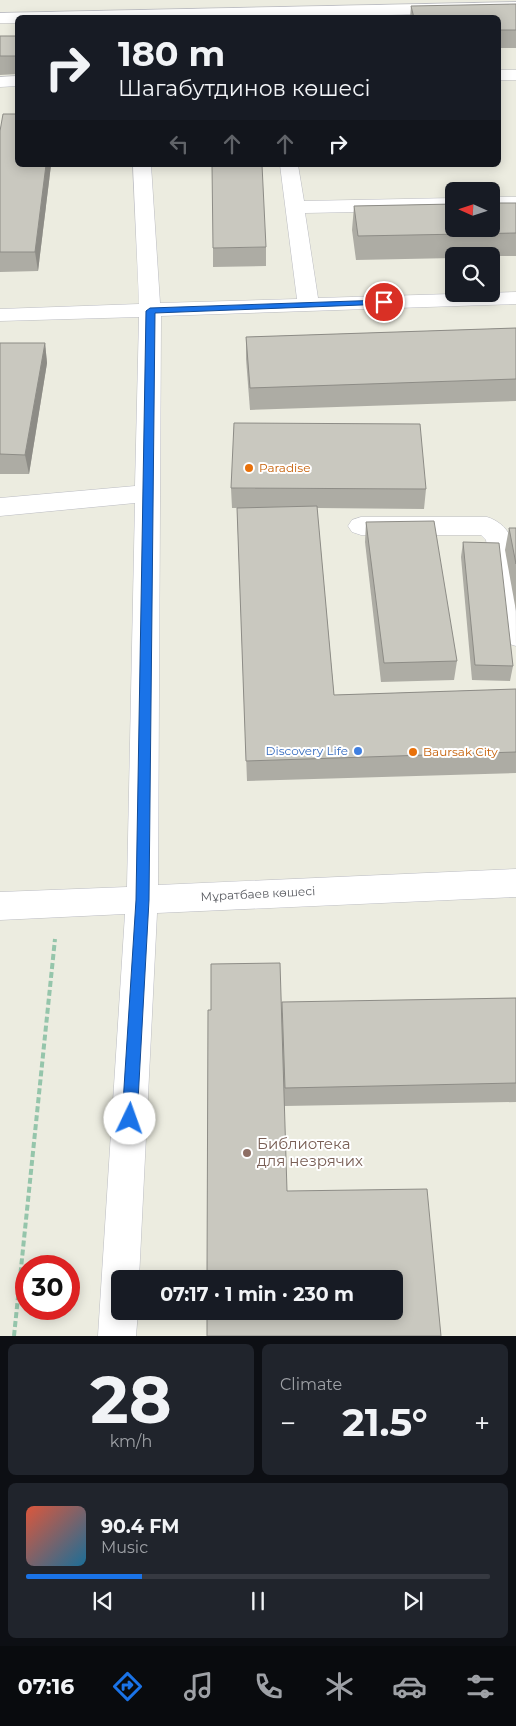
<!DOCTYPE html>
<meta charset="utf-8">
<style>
:root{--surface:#171b24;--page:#20242c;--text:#f1f3f6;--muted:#9ea1a6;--line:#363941;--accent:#1a73e8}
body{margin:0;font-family:Montserrat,sans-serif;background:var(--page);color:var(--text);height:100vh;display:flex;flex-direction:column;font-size:19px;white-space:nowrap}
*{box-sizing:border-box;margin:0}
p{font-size:16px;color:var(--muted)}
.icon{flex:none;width:28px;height:28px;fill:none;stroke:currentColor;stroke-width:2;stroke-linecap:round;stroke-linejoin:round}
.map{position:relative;height:1336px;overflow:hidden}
.details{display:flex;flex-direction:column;gap:8px;padding:8px;background:#0d0f14;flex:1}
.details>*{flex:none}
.guide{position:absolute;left:15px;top:15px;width:486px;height:152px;border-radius:8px;box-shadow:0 2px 12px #0003;background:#171b24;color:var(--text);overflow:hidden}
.needle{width:32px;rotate:273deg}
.tools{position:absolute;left:445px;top:182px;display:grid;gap:10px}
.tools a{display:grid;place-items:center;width:55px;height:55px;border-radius:8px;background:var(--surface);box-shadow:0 2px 12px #0003;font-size:25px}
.speed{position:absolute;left:15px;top:1255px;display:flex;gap:10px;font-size:25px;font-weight:700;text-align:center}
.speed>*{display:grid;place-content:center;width:65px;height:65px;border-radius:50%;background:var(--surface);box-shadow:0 2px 12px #0003;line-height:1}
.speed .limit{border:8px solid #d22;background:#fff;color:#111}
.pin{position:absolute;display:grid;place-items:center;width:42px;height:42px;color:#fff;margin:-21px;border:2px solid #fff;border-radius:50%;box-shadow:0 1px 5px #0007}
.me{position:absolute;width:55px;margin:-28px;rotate:3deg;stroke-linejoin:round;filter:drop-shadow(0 0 4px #0008)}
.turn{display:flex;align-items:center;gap:18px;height:105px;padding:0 20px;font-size:22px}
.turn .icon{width:65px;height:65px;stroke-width:2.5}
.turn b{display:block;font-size:35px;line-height:42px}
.lanes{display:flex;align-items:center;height:48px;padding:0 20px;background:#0003;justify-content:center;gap:25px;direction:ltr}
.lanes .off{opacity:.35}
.big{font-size:38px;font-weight:700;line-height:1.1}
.details .tile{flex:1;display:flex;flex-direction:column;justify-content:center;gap:8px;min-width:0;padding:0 18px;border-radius:8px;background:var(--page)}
.details .dial{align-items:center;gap:0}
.dial b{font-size:65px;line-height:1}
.song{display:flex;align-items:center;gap:15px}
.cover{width:60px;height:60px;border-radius:8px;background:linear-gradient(135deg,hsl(10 70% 55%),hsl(200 70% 35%))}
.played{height:5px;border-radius:2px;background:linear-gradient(90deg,var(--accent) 25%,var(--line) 25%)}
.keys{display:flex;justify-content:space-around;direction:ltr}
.heat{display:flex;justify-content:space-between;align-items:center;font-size:28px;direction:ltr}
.details .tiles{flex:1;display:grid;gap:8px;grid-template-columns:1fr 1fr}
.tile:last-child{grid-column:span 2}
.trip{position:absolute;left:111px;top:1270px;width:292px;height:50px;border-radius:8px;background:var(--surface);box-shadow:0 2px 12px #0003;font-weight:700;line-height:50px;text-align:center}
.tabs{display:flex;height:80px;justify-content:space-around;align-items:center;background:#090b0e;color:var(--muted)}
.tabs .icon{width:35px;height:35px}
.tabs .active{color:var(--accent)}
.tabs b{font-size:22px;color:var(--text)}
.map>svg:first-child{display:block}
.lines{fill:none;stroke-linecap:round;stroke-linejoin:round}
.minor-casing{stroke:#bbbcc2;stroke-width:1}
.path{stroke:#95c5ab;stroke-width:4;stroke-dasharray:6 3;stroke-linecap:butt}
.minor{fill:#fff;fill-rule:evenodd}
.wall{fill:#adaca4}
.shaded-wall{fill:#8d8c86}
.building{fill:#c9c8bf;stroke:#8d8c86}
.route{fill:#1a73e8;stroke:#114b97}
.food-dot{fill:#e8710a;stroke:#fff;stroke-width:2}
.shop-dot{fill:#3f7fe0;stroke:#fff;stroke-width:2}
.education-dot{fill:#8d6e63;stroke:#fff;stroke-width:2}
.labels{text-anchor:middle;stroke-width:4;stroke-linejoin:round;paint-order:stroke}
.food-label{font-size:12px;fill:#c56008;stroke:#fff;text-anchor:start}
.shop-label{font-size:12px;fill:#366cbe;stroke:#fff;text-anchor:end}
.street-label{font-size:12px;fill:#595b61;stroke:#fff}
.near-education-label{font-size:15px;fill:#785e54;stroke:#fff;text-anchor:start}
</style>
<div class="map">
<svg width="516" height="1336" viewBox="0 0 516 1336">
<rect width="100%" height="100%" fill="#ecece0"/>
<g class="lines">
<defs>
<g id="minor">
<polygon points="516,2 516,12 254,18 18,18 18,23 0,23 0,13"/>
<rect x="499" y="70" width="17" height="10"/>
<polygon points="18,76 18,86 0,87 0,77"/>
<polygon points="133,165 151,165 160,303 297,299 280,165 298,165 304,201 454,198 454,210 305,213 318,298 516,292 516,304 161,316 158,885 516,869 516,897 157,913 139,1279 120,1279 120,1311 138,1311 136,1336 98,1336 125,914 0,920 0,892 127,887 135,503 0,516 0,498 135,486 139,317 0,321 0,309 139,304"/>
<rect x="491" y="197" width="25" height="12"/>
<path d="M 361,517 L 487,517 C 497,520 506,527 510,536 C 516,564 516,616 516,646 L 506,643 L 503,636 L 486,540 L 481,535 L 361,535 L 352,532 L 348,526 L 352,520 Z"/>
</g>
</defs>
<use href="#minor" class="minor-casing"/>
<polyline class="path" points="14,1336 55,939"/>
<use href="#minor" class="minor"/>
</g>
<g class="wall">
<polygon points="516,4 516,48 499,48 499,18"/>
<polygon points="411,6 414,18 410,18"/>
<polygon points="0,36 18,36 18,74 0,75"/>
<polygon points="0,131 51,165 38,271 0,272"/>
<polygon points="373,165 431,165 373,167"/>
<polygon points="516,203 516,256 454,256 454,258 356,260 352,230 354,206"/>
<polygon points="266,247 266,266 213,267 213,248"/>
<polygon points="516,328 516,401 250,410 246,359 246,337"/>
<polygon points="0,343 45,343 47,363 29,474 0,474"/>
<polygon points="231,488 426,489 424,509 317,508 334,695 516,689 516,773 247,781 237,508 246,508 232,508"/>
<polygon points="366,522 457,661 454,680 381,682 365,542"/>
<polygon points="509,528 516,528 516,611 505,550"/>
<polygon points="463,542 513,666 510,681 472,680 461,557"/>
<polygon points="516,998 516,1102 284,1106 207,1279 281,1013"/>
</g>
<g class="shaded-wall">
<polygon points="46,165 51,165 38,271 35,252"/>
<polygon points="45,343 47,363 29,474 25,455"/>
</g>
<g class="building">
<polygon points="516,4 516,30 499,30 499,18 414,18 411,6"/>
<rect x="0" y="36" width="18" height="20"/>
<polygon points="3,114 18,114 18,165 46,165 35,252 0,252 0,131"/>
<polygon points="212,165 262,165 266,247 213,248"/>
<polygon points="491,203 516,203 516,233 358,236 354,206 454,204 454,229 491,229"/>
<polygon points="516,328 516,379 250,388 246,337"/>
<polygon points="0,343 45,343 25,455 0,454"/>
<polygon points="234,423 420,424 426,489 231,488"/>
<polygon points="317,506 334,695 516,689 516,752 246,761 237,508"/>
<polygon points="434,521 457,661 384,663 366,522"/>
<polygon points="509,528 516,528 516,564"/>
<polygon points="463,542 499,543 513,666 475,665"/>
<polygon points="280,963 287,1191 427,1189 441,1336 207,1336 207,1311 395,1311 395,1279 207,1279 208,1010 211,1010 211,964"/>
<polygon points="516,998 516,1083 285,1088 282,1002"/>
</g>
<polygon class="route" points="384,300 387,301 387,304 155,313 149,900 137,1119 135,1124 130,1126 124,1124 122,1119 136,900 146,311 150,308"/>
<g class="food-dot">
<circle cx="249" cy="468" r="5"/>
<circle cx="413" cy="752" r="5"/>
</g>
<circle class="shop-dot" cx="358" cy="751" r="5"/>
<circle class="education-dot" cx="247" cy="1153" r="5"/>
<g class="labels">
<g class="food-label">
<text x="259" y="472">Paradise</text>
<text x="423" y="756">Baursak City</text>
</g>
<g class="shop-label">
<text x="348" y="755">Discovery Life</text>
</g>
<g class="street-label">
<text transform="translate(258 894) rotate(-3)" y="4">Мұратбаев көшесі</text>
</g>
<g class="near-education-label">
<text x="257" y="1149">Библиотека<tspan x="257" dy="17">для незрячих</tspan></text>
</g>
</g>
</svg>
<div class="tools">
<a><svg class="needle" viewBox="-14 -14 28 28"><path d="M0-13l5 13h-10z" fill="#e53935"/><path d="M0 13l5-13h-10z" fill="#9ea1a6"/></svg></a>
<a><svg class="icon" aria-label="search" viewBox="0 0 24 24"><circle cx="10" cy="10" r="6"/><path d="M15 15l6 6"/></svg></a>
</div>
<div class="speed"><div class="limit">30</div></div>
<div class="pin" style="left:384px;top:302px;background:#d93025"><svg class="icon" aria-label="arrive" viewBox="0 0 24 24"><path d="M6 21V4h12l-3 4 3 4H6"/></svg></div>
<svg class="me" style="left:130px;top:1119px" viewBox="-20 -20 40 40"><circle r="19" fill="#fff"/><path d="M0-13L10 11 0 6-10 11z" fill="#1a73e8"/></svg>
<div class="trip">07:17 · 1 min · 230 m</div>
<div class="guide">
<div class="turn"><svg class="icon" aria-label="right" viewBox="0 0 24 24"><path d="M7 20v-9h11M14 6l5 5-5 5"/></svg><div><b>180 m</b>Шагабутдинов көшесі</div></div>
<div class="lanes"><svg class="icon off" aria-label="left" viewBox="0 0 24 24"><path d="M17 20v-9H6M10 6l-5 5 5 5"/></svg><svg class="icon off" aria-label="ahead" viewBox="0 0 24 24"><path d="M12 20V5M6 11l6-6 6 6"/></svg><svg class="icon off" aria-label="ahead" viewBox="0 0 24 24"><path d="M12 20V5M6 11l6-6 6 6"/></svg><svg class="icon" aria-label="right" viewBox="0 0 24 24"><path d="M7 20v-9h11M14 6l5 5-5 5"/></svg></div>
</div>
</div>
<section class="details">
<div class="tiles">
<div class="tile dial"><b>28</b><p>km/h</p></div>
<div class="tile"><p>Climate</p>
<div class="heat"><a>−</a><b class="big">21.5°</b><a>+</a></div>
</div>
<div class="tile">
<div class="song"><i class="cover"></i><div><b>90.4 FM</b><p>Music</p></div></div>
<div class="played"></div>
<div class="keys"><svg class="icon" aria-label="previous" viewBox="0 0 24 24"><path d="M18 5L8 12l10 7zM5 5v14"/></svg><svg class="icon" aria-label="pause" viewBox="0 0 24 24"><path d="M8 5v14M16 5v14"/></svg><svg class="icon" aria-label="next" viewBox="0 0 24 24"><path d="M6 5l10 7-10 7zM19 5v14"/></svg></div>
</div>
</div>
</section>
<nav class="tabs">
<b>07:16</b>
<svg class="icon active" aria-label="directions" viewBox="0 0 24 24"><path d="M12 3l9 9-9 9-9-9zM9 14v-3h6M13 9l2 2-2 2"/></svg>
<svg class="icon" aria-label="music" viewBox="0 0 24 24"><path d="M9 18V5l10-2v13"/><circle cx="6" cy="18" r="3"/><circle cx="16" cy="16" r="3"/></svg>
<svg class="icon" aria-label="phone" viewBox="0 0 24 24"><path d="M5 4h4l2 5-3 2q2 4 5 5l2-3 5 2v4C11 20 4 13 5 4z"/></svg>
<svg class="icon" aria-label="climate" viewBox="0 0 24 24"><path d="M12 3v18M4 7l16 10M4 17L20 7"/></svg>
<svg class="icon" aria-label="car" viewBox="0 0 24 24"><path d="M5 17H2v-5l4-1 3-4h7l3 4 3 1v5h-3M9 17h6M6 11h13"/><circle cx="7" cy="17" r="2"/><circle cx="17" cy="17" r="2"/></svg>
<svg class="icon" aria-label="filters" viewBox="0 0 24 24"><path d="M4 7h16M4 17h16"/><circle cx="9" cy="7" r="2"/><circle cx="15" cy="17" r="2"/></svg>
</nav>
